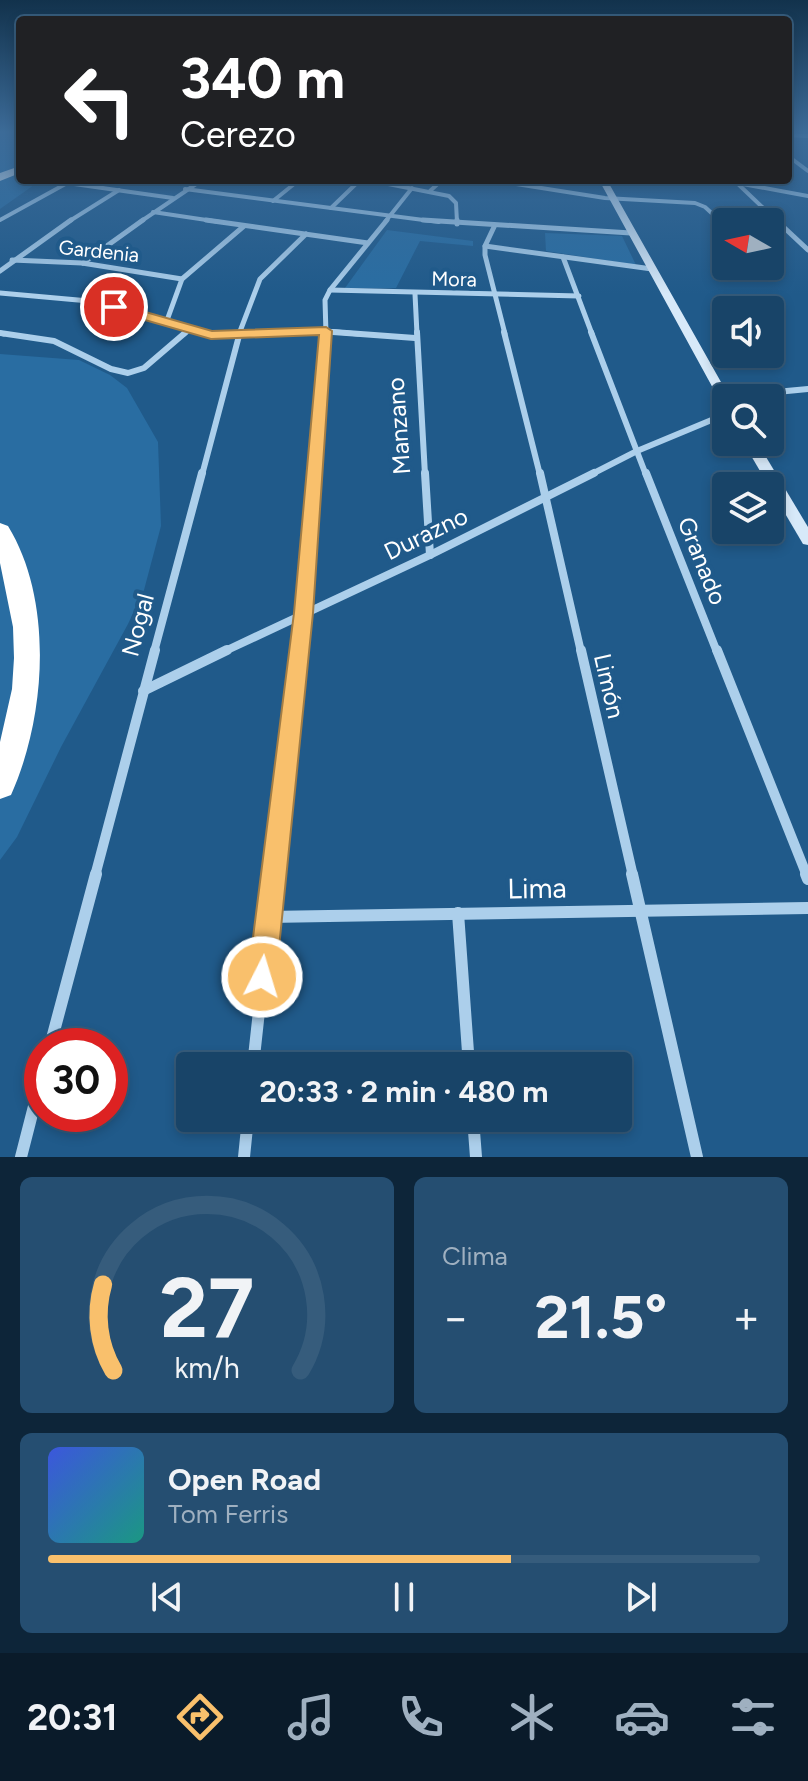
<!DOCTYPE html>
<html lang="es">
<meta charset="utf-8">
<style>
:root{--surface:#184468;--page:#254e71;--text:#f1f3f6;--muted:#9fb0c0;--line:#365c7c;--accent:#f9c06c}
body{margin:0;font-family:Figtree,sans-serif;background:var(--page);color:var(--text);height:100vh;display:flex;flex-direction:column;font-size:30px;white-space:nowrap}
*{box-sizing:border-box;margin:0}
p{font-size:26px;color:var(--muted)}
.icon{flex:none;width:44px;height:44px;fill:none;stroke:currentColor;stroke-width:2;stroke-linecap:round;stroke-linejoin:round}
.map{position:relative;height:1157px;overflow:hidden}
.details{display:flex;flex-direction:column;gap:20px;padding:20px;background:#0d2539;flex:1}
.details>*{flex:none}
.banner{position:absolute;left:16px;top:16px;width:776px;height:168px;border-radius:8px;box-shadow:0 4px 12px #0003,0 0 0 2px var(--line);background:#202124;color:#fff;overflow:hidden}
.needle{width:52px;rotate:279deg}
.fabs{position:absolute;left:712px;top:208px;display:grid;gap:16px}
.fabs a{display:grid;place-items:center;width:72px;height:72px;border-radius:8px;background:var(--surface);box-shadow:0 4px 12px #0003,0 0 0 2px var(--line);font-size:40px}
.speed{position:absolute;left:24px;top:1028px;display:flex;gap:16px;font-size:40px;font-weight:700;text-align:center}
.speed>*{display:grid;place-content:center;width:104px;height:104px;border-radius:50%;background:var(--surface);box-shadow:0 4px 12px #0003,0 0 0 2px var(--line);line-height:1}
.speed .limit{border:12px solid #d22;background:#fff;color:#111}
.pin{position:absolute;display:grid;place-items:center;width:68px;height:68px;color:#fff;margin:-34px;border:4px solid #fff;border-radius:50%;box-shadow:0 2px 8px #0007}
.me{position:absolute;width:88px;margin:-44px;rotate:5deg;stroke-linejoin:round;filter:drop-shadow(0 0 6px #0008)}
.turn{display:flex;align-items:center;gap:28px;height:168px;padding:0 32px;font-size:36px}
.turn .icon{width:104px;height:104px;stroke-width:2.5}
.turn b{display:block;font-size:56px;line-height:68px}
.big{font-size:60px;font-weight:700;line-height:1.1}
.details .widget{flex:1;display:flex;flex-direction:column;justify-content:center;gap:12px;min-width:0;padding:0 28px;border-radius:12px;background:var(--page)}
.details .dial{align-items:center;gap:0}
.dial svg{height:208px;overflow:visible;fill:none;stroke:var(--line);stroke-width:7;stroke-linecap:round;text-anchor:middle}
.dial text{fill:var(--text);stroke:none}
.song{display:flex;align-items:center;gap:24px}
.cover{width:96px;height:96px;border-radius:12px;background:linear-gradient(135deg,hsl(230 70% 55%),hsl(170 70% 35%))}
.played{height:8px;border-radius:4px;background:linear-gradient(90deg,var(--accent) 65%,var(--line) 65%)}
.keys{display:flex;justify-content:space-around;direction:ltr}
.heat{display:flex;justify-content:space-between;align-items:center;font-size:44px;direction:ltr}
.details .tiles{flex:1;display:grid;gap:20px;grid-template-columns:1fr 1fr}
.widget:last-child{grid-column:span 2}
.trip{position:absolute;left:176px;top:1052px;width:456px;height:80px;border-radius:8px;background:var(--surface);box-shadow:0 4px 12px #0003,0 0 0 2px var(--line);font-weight:700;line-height:80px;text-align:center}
.tabs{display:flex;height:128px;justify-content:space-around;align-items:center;background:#0a1b2a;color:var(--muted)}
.tabs .icon{width:56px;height:56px}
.tabs .current{color:var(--accent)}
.tabs b{font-size:36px;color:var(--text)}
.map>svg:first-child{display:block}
.green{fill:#296da2}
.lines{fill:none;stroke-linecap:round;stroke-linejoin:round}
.street-far5{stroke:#accfeb;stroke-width:4}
.street-far4{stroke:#accfeb;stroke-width:5}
.street-far3{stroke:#accfeb;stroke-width:6}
.street-far2{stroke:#accfeb;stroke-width:8}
.street-far1{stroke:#accfeb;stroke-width:10}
.street{stroke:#accfeb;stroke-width:12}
.secondary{fill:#d7e9f9;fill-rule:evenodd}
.highway{fill:#fff;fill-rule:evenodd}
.route{fill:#f9c06c;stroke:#a27d46;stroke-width:2}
.labels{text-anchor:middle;stroke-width:8;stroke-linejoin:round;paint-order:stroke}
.far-street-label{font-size:20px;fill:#fff;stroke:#205a8a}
.street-label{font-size:24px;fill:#fff;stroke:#205a8a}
.near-street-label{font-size:28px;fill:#fff;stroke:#205a8a}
</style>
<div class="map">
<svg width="808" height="1157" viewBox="0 0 808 1157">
<rect width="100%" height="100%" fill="#205a8a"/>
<g class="green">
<polygon points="0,132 20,132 20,180 41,180 0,209"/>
<polygon points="387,230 473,241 473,246 420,241 396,288 345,288"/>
<polygon points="545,233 622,236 636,265 546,251"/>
<polygon points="0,354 79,360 110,375 127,388 158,442 161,526 144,590 128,624 61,747 17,837 0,860"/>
</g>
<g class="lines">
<g class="street-far5">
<polyline points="788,135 808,136"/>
<polyline points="788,156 808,171"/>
<polyline points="368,180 449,196 456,203 457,222"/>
<polyline points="490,180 605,198 695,203 705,207 718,219"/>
<polyline points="682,180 737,183 808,196"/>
<polyline points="67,183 173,198"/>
<polyline points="738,184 778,222"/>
<polyline points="101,185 119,180"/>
<polyline points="185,189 439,222"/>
<polyline points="430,191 442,180"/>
<polyline points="273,201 299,180"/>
<polyline points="331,208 360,180"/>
<polyline points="153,212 220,222"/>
<polyline points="0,220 69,182"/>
<polyline points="68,222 119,190"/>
<polyline points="140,222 202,180"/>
<polyline points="385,222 412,188"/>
</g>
<g class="street-far4">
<polyline points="206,220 368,243"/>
<polyline points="423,220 631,233"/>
<polyline points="457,220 457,224"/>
<polyline points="776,220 808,250"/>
<polyline points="494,227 485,246 485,255 505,334"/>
<polyline points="485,246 652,269"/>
<polyline points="563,257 592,334"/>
<polyline points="12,260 82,263 182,279"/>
<polyline points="83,263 143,220"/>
<polyline points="0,271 71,220"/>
<polyline points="330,290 579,296"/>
<polyline points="0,293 89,301 206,334"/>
<polyline points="415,294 417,334"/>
<polyline points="166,323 182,279 244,226"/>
<polyline points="0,333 4,334"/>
<polyline points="184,334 188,330"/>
<polyline points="239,334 260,279 306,234"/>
<polyline points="253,334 326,331 358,334"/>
<polyline points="326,334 325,300 330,290 387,220"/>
</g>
<g class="street-far3">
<polyline points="199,332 211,335 310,332"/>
<polyline points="333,332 415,338"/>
<polyline points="417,332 425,475"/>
<polyline points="504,332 540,475"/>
<polyline points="591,332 646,475"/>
<polyline points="0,333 54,341 111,369 128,373 144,368 186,332"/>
<polyline points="724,397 808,389"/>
<polyline points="202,475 240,332"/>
<polyline points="314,475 326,332"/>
<polyline points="590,475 637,451 726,414"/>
</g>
<g class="street-far2">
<polyline points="425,473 430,555"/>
<polyline points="540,473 581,652"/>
<polyline points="646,473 717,652"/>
<polyline points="154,652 202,473"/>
<polyline points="223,652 430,555 594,473"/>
<polyline points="299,652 314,473"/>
</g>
<g class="street-far1">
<polyline points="581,650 633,876"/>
<polyline points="717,650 807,876"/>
<polyline points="143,691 227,650"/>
<polyline points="95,876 155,650"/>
<polyline points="274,876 299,650"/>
</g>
<g class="street">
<polyline points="632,874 697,1157"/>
<polyline points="806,874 808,879"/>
<polyline points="458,913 469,1066"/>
<polyline points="268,917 808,908"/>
<polyline points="50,1046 96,874"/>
<polyline points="253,1066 274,874"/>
<polyline points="473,1118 476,1157"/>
<polyline points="21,1157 42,1075"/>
<polyline points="244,1157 248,1118"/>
</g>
<g class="secondary">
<polygon points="599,180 607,180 730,398 726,398 726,405 720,401"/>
<polygon points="743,442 757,442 808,527 808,545 803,544"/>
</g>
<g class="highway">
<polygon points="20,166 20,173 0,181 0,173"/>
<path d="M 0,523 L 8,526 C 54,601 46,717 11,795 L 0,799 L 0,742 L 12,689 L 14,658 L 13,627 L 0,563 Z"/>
</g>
</g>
<linearGradient id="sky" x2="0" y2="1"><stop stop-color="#12324c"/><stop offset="0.45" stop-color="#3c6b98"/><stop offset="1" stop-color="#3c6b98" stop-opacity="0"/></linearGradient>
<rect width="808" height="294" fill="url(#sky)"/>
<polygon class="route" points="114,303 212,331 326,327 332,331 313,613 276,977 272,986 262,991 252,986 248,977 294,613 319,335 211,339 110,310 110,304"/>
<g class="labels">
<g class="far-street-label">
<text transform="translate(99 251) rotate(6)" y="7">Gardenia</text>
<text transform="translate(454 279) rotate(1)" y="7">Mora</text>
</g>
<g class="street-label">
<text transform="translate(399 426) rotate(-94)" y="8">Manzano</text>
<text transform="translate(426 534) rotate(-26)" y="8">Durazno</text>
<text transform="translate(702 561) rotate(68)" y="8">Granado</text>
<text transform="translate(138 625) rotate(-75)" y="8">Nogal</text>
<text transform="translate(609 686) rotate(77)" y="8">Limón</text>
</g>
<g class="near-street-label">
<text transform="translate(537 888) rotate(-1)" y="10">Lima</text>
</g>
</g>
</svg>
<div class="fabs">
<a><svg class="needle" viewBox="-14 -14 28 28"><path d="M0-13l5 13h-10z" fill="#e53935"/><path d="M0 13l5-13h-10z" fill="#9fb0c0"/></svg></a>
<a><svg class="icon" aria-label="sound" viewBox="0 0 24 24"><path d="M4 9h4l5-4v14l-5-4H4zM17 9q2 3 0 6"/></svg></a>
<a><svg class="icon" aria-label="search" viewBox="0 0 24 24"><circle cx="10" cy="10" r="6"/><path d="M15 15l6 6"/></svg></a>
<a><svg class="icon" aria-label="layers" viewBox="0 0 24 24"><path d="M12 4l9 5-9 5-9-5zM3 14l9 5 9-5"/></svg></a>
</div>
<div class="speed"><div class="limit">30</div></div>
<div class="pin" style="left:114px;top:307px;background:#d93025"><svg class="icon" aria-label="arrive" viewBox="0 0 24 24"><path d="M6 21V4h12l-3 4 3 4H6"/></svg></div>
<svg class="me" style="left:262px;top:977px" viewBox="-20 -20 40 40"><circle r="17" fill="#f9c06c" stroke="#fff" stroke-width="3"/><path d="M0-11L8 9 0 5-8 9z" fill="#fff"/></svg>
<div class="trip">20:33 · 2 min · 480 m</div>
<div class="banner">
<div class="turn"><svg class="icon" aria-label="left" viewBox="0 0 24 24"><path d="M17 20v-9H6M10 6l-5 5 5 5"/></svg><div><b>340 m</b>Cerezo</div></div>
</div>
</div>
<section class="details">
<div class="tiles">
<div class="widget dial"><svg viewBox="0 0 100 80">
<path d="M14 69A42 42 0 1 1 86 69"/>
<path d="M14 69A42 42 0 0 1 10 36" stroke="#f9c06c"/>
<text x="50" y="56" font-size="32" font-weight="700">27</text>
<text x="50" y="72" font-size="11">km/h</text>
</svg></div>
<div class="widget"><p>Clima</p>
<div class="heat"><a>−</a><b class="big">21.5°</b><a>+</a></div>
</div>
<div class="widget">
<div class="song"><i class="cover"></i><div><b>Open Road</b><p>Tom Ferris</p></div></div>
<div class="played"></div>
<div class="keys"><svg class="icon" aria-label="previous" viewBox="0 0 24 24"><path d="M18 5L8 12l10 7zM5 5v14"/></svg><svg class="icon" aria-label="pause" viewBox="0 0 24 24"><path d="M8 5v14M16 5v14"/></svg><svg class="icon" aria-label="next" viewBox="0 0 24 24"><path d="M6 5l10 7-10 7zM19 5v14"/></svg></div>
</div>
</div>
</section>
<nav class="tabs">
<b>20:31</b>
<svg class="icon current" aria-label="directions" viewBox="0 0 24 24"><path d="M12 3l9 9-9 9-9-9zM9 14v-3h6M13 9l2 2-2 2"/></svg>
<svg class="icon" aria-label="music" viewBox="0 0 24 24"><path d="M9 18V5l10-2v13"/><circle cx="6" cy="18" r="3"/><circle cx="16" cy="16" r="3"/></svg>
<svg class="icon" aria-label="phone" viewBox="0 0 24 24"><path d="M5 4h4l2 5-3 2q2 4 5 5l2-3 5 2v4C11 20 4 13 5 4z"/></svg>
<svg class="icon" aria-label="climate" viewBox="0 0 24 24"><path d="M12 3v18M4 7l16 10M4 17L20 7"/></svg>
<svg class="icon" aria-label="car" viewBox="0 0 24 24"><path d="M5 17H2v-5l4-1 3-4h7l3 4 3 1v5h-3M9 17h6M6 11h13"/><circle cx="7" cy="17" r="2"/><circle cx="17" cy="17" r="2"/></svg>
<svg class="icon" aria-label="filters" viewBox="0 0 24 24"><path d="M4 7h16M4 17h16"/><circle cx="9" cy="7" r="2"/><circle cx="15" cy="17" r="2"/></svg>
</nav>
